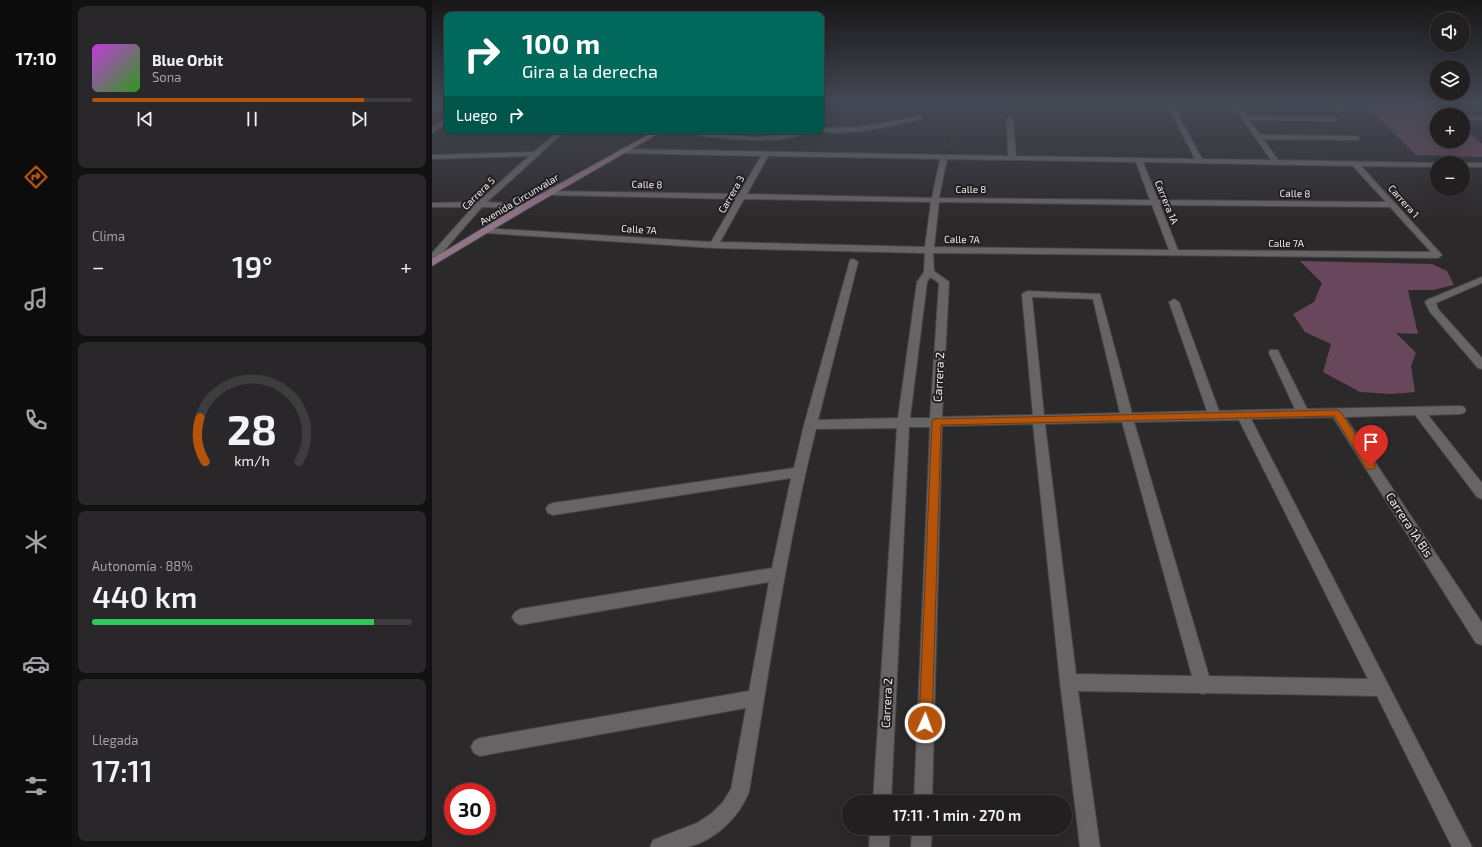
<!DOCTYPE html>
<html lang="es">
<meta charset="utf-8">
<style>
:root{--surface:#211f20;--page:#292729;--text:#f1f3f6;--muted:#a2a2a5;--line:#3e3d3e;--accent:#b45309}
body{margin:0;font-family:"Exo 2",sans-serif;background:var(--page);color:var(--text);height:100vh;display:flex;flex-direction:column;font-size:15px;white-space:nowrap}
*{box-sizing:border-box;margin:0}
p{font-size:13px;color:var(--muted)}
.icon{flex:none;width:22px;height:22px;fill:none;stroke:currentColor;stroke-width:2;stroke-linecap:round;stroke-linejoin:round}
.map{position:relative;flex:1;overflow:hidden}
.side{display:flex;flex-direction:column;gap:6px;padding:6px;background:#121112;width:360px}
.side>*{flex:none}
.guide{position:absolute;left:12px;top:12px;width:380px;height:122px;border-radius:8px;box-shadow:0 4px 16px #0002,0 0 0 1px var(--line);background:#00695c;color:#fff;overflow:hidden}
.tools{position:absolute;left:998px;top:12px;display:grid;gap:8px}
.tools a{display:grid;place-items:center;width:40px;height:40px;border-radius:50%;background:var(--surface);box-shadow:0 4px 16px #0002,0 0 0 1px var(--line);font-size:20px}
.speed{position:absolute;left:12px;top:783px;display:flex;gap:8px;font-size:20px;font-weight:700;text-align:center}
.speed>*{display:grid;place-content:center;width:52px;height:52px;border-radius:50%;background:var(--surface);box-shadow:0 4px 16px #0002,0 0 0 1px var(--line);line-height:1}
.speed .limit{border:6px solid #d22;background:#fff;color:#111}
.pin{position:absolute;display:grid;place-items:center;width:34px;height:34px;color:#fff;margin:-41px -17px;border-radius:50% 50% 50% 0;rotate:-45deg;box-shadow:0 0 4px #0007}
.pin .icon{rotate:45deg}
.me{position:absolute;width:44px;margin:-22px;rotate:2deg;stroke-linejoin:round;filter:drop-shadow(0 0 3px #0008)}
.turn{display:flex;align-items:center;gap:14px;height:84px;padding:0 12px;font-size:18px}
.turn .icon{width:52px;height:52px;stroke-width:2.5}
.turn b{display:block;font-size:28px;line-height:34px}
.then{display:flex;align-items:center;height:38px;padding:0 12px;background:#0003;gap:8px;font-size:15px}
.big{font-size:30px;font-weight:600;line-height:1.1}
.side .tile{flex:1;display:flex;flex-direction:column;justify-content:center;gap:6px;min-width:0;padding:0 14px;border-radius:8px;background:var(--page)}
.side .dial{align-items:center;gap:0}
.dial svg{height:104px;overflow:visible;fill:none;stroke:var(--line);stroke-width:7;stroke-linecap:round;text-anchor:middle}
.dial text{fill:var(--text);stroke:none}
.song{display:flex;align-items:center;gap:12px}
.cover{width:48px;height:48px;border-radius:6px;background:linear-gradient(135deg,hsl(290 70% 55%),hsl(110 70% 35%))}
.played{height:4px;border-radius:2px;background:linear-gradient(90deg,var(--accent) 85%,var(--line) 85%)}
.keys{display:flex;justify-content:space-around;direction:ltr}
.heat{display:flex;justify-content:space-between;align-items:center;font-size:22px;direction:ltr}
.charge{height:6px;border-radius:3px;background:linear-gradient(90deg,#34c759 88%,var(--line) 0)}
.trip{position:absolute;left:410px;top:795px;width:230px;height:40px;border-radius:20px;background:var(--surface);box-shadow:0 4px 16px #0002,0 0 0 1px var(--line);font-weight:600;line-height:40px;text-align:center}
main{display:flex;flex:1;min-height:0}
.tab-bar{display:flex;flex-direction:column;width:72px;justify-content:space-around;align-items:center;background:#0d0c0d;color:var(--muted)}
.tab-bar .icon{width:28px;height:28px}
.tab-bar .selected{color:var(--accent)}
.tab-bar b{font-size:18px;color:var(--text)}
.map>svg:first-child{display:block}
.green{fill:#68465c}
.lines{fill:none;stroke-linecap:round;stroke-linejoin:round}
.lane-casing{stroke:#484547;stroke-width:2}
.street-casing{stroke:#484547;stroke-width:2}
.secondary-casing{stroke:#484547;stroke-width:2}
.path{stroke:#6f6d6e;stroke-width:1.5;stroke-dasharray:0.5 2;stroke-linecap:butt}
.lane{fill:#676466;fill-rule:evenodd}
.street{fill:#676466;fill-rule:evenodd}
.secondary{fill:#927488;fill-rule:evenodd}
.route{fill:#b45309;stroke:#753606}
.labels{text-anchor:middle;stroke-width:4;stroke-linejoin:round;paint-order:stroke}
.far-street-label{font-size:10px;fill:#edebec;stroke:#221f21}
.street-label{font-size:12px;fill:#edebec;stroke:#221f21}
</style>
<main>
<nav class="tab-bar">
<b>17:10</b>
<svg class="icon selected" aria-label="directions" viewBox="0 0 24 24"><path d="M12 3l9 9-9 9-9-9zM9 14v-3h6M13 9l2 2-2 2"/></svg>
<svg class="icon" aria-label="music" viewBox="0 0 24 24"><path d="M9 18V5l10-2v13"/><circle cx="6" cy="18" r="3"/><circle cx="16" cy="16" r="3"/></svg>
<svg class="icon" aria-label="phone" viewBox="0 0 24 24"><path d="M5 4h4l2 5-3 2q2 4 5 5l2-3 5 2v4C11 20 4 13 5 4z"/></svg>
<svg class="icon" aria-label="climate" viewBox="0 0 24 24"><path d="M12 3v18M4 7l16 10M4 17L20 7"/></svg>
<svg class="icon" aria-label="car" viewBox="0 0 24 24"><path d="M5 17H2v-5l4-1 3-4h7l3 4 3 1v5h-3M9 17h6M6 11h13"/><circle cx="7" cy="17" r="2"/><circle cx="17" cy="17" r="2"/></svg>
<svg class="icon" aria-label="filters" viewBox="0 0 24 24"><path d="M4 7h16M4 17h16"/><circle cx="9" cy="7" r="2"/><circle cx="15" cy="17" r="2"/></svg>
</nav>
<section class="side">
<div class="tile">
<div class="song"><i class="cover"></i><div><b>Blue Orbit</b><p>Sona</p></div></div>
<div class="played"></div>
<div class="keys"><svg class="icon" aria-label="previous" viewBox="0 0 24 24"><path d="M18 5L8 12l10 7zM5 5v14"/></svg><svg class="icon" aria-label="pause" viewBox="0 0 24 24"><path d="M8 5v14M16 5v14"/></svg><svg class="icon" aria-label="next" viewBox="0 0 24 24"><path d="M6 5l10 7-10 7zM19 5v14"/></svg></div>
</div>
<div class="tile"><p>Clima</p>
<div class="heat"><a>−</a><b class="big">19°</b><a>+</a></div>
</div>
<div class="tile dial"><svg viewBox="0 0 100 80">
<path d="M14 69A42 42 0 1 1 86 69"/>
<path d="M14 69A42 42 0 0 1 10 35" stroke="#b45309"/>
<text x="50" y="56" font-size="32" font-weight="700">28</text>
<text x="50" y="72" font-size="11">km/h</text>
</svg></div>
<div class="tile"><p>Autonomía · 88%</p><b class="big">440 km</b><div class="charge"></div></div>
<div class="tile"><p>Llegada</p><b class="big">17:11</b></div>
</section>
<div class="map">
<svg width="1050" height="847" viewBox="0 0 1050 847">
<rect width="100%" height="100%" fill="#2c292b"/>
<g class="green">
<polygon points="932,103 1001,103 1015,115 1005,115 1005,141 1031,141 1031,128 1050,144 1050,157 984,155"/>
<polygon points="868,261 1000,264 1015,271 1022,285 1001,290 976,290 986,334 964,333 984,353 979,366 983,392 960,394 928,392 891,372 899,344 873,332 861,314 882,302 890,283"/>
</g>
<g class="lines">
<defs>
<g id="lane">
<path d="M 488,116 L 490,117 L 490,119 C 464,125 412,137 387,131 L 389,131 L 389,128 L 426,127 Z"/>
<path d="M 264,131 L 294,135 L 322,137 L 350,135 L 368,131 L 377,131 C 355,146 295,139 269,136 Z"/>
</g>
<g id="street">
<path d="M 734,103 L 740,103 L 770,159 L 839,160 L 799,103 L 805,103 L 815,116 L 903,117 L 906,119 L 903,121 L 817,120 L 828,135 L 925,136 L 928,138 L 925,140 L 831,139 L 846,160 L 1006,163 L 1005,167 L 929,166 L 1010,255 L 1006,258 L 501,253 L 502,271 L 517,282 L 510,417 L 601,415 L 590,294 L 595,291 L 668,294 L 700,413 L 775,411 L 737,302 L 742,299 L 747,302 L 787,411 L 863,409 L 837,353 L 838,350 L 846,350 L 847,353 L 875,409 L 1028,406 L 1032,407 L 1034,410 L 1032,413 L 1028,414 L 996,415 L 1050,483 L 1050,499 L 1045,497 L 983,415 L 913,417 L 1050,623 L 1050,645 L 1044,643 L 901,417 L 819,419 L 1040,847 L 1020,847 L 945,696 L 774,693 L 771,694 L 767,693 L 646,691 L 668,847 L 648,847 L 628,682 L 601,424 L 510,426 L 500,802 L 482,802 L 498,427 L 477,427 L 459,802 L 441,802 L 465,428 L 384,429 C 354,549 337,671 317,792 C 307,817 284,840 256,847 C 245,847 230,847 218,847 L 221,840 L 265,823 L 280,813 L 291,802 L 299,789 L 314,708 L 48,756 L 42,753 L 39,747 L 42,741 L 48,738 L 317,691 L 337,582 L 88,625 L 83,622 L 80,617 L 83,612 L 88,609 L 340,568 L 359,478 L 121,515 L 116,513 L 114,509 L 116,505 L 121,503 L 362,468 L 372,425 L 418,260 L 421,259 L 426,262 L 386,420 L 466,418 L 485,282 L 492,272 L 493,253 L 282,248 L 54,233 L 50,230 L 51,228 L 279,242 L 304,199 L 117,195 L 113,193 L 117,191 L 307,194 L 329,156 L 188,153 L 188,149 L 191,149 L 576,156 L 575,118 L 578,116 L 581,118 L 584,156 L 763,159 ZM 336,156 L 508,159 L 500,198 L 315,194 ZM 515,159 L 704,162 L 718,200 L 507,198 ZM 711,162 L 921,166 L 954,202 L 726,200 ZM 312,199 L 499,202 L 493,247 L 288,242 ZM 507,202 L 720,205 L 737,250 L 502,247 ZM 728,205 L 958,207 L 999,252 L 746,250 ZM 498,277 L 507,283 L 498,418 L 478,418 L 495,282 ZM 600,297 L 661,299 L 688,413 L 612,415 ZM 807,420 L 936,679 L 777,676 L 702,422 ZM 690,422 L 760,676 L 644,674 L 613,424 Z"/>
<polygon points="900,103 907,103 913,109 908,110"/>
<polygon points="0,106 15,107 15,111 0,110"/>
<polygon points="1035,116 1050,116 1050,120 1033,119 1032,118"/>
<polygon points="15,118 15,123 0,133 0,128"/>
<polygon points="126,131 133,131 55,202 94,204 98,206 97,208 50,207 3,261 0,262 0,253 41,207 0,207 0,203 46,202 97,156 0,159 0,155 102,152"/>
<polygon points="1030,163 1050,163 1050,167 1031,167"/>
<polygon points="1050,277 1050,283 1004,303 1006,309 1050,358 1050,369 1046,368 998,312 993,302 995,300"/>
<polygon points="438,828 458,828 457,847 437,847"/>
<polygon points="480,828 500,828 499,847 479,847"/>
</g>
<polygon id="secondary" points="223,131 231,131 97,208 0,266 0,259 91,204"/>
</defs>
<use href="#lane" class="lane-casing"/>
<use href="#street" class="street-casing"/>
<use href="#secondary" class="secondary-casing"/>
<polyline class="path" points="517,147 536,103"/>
<use href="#lane" class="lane"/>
<use href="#street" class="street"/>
<use href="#secondary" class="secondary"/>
</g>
<linearGradient id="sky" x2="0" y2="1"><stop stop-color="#181718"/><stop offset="0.46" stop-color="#454955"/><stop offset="1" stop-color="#454955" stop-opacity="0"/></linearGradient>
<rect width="1050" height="222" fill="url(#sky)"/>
<polygon class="route" points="904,410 908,411 942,463 944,466 942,469 935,469 902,416 509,425 500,723 498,727 493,729 489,727 487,723 500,422 501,419"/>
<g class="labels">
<g class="far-street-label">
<text transform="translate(215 184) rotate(1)" y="4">Calle 8</text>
<text x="539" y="193">Calle 8</text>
<text transform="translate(46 193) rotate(-45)" y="4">Carrera 5</text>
<text transform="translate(863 193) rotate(1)" y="4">Calle 8</text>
<text transform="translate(299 194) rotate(-60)" y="4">Carrera 3</text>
<text transform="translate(87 199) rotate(-31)" y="4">Avenida Circunvalar</text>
<text transform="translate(972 201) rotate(48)" y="4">Carrera 1</text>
<text transform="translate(735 202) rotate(68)" y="4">Carrera 1A</text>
<text transform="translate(207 229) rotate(4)" y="4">Calle 7A</text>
<text transform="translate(530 239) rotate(1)" y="4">Calle 7A</text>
<text x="854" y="247">Calle 7A</text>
</g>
<g class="street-label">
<text transform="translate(507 377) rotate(-87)" y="4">Carrera 2</text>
<text transform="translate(977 525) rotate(57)" y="4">Carrera 1A Bis</text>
<text transform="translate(455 703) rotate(-87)" y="4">Carrera 2</text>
</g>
</g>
</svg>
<div class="tools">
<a><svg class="icon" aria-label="sound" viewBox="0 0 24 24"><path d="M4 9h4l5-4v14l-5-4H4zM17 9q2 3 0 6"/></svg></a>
<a><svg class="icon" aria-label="layers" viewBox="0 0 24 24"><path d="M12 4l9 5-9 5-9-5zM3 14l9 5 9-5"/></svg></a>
<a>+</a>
<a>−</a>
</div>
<div class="speed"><div class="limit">30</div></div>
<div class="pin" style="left:939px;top:466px;background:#d93025"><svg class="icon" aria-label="arrive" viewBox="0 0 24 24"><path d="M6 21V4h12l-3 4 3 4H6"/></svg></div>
<svg class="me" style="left:493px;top:723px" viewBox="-20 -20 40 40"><circle r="17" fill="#b45309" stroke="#fff" stroke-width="3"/><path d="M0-11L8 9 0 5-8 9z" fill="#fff"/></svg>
<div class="trip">17:11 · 1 min · 270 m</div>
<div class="guide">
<div class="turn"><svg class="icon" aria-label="right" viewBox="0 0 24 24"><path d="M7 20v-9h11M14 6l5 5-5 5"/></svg><div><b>100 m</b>Gira a la derecha</div></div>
<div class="then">Luego<svg class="icon" aria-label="right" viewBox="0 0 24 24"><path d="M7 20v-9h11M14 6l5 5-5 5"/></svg></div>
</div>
</div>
</main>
